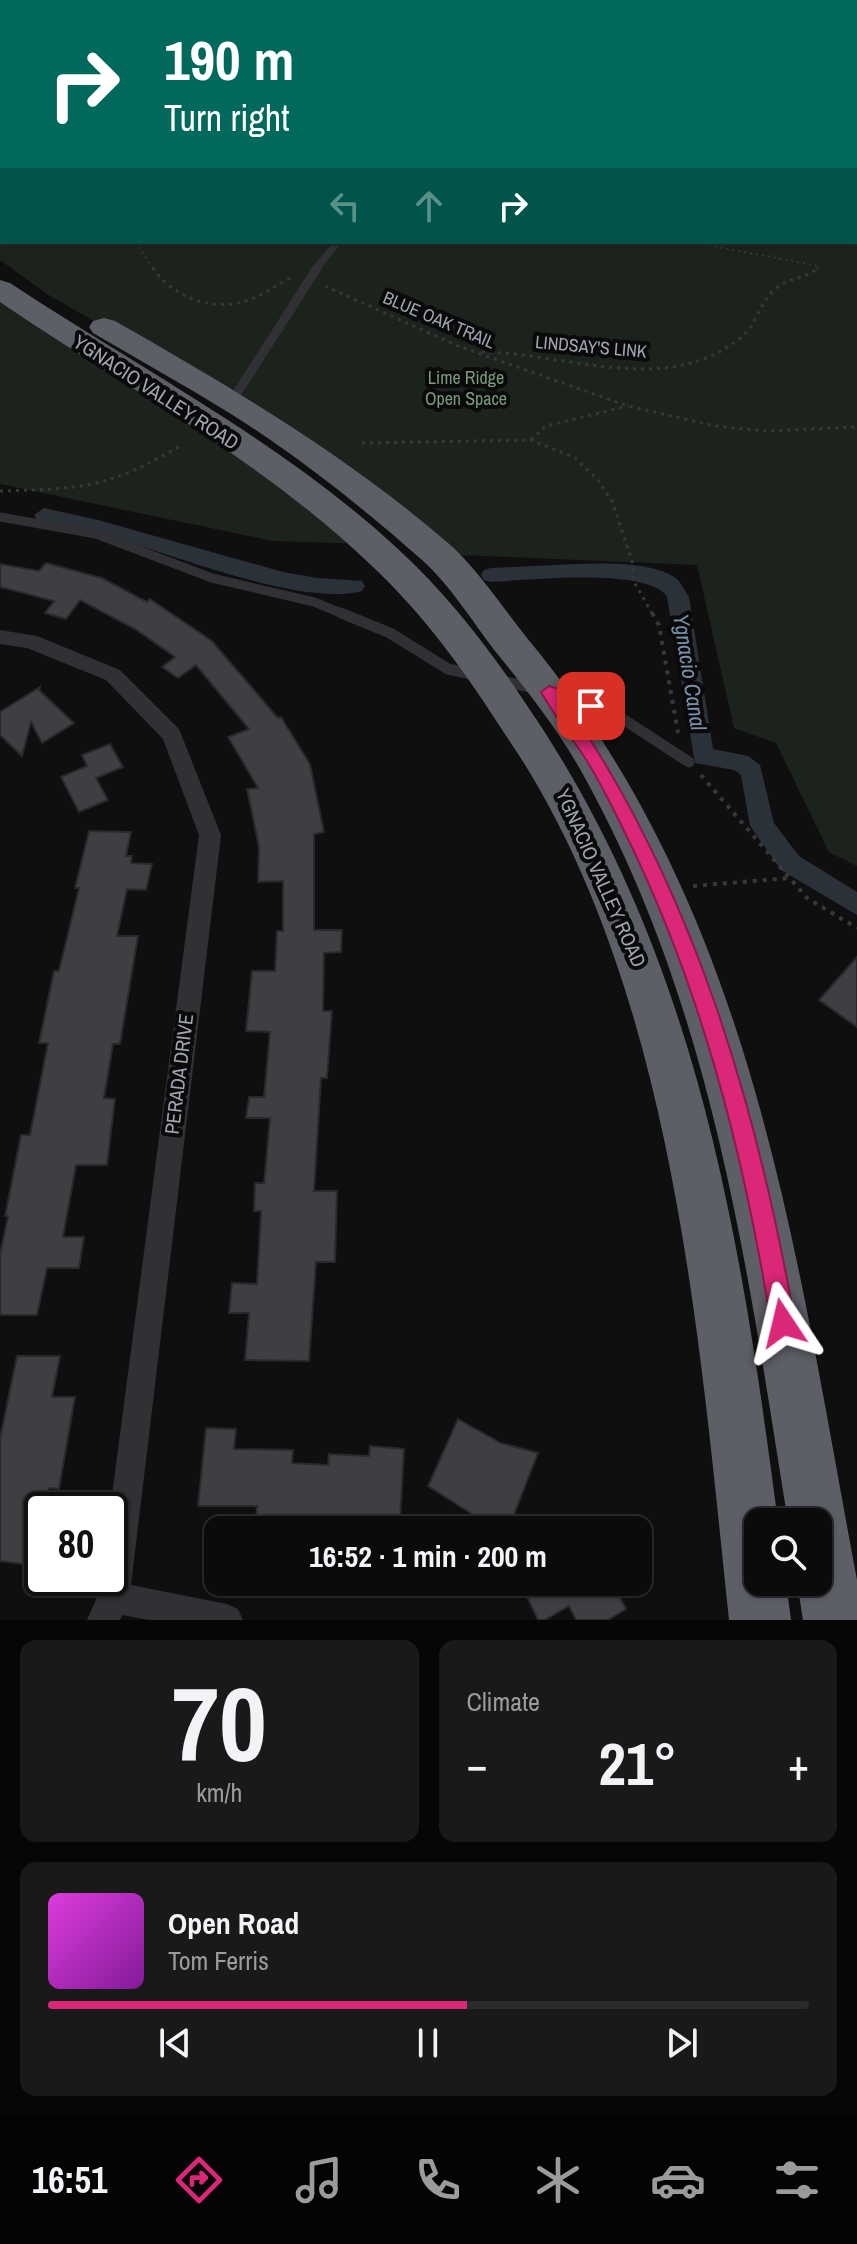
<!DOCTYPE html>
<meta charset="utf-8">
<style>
:root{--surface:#0b0b0c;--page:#19191a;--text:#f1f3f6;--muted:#9a9b9d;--line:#2b2b2d;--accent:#db2777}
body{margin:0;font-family:"Archivo Narrow",sans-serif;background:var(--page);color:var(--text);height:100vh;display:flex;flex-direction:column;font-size:30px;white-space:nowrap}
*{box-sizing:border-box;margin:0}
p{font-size:26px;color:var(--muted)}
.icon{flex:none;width:44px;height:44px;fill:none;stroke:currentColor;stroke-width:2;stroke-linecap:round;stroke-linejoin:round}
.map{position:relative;height:1620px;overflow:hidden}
.details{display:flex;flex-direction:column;gap:20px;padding:20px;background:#060607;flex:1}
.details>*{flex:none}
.hud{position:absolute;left:0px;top:0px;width:858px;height:244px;box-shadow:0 2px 6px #0004,0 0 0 2px var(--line);background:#00695c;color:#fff;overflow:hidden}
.controls{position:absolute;left:744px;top:1508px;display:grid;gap:16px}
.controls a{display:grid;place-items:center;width:88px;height:88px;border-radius:16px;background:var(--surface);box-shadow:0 2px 6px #0004,0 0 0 2px var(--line);font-size:40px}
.speed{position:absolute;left:24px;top:1492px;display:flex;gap:16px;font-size:40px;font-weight:700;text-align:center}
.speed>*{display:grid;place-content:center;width:104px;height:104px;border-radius:50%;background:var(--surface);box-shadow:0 2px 6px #0004,0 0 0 2px var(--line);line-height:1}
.speed .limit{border:4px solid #111;border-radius:12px;background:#fff;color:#111}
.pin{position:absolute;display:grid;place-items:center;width:68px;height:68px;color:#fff;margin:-34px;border-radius:16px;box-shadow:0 4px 12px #0006}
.me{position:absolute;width:88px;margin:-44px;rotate:350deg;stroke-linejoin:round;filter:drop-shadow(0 0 6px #0008)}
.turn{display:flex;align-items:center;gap:28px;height:168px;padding:0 32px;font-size:36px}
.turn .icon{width:104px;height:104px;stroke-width:2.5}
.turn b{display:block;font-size:56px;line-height:68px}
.lanes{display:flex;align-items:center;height:76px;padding:0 32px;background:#0003;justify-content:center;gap:40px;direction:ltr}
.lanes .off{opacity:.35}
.big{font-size:60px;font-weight:800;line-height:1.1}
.details .widget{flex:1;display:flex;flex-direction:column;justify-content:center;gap:12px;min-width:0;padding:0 28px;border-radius:16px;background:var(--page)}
.details .dial{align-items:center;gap:0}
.dial b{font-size:104px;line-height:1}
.song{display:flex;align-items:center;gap:24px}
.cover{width:96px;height:96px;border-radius:12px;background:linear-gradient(135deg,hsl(300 70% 55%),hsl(290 70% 35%))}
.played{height:8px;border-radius:4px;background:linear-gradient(90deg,var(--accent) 55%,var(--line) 55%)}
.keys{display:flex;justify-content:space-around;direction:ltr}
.heat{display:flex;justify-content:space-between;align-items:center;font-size:44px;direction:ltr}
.details .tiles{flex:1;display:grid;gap:20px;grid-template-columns:1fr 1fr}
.widget:last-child{grid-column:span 2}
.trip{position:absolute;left:204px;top:1516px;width:448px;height:80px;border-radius:16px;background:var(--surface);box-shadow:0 2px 6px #0004,0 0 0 2px var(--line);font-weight:800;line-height:80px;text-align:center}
.dock{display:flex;height:128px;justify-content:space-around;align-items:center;background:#040405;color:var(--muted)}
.dock .icon{width:56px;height:56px}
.dock .current{color:var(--accent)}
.dock b{font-size:36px;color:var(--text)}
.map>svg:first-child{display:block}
.green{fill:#1c231d;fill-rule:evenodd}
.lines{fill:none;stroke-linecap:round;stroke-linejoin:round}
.canal{fill:#2a3138;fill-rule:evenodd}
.building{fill:#3e3f43;stroke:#29292c;stroke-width:2}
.path-far2{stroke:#37383c;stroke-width:2;stroke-dasharray:2 4;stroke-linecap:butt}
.path-far1{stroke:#37383c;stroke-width:3;stroke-dasharray:3 5;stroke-linecap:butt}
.path{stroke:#37383c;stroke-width:4;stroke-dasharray:4 6;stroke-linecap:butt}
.lane-far2{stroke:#313135;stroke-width:7}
.lane-far1{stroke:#313135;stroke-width:9}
.lane{stroke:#313135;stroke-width:11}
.street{fill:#313135;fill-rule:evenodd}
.highway{fill:#5d5f66;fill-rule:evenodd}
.route{fill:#db2777;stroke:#8e194d;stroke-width:2}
.labels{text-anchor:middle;stroke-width:8;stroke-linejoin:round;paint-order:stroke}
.far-street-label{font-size:18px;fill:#a1a5b1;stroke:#0a0a0b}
.far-park-label{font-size:18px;fill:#799b7c;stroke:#0a0a0b}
.street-label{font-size:20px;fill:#a1a5b1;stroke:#0a0a0b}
.water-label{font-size:22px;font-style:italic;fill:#7992ab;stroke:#0a0a0b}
</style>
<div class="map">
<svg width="857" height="1620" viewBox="0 0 857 1620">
<rect width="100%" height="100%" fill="#0f0f10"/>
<g class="green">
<path d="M 0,0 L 857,0 L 857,866 L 829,852 L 776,743 L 734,728 L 697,565 L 438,554 L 232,401 L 47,294 L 0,260 ZM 2,2 L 856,2 L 856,242 L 2,242 Z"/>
<polygon points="0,289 370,544 273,541 0,484"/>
</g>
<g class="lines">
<g class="canal">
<path d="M 44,508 L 98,520 L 283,572 L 317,578 L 362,581 L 365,586 L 362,591 C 305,607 180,557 121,540 C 94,532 65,527 37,520 L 34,515 Z"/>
<path d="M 555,565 C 587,564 646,559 674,577 C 681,581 684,590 689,597 L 713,749 L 748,756 L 760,765 L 774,823 L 799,856 L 857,892 L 857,915 L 781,870 L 750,826 L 741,775 L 734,770 L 695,763 L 667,597 C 650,567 526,580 491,582 L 484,580 L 481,575 L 484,570 L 491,568 Z"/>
</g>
</g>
<g class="building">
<polygon points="46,563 102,578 147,602 150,599 212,641 278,718 281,717 310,764 324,832 314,834 314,930 342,930 341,952 324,953 323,1011 332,1011 327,1078 321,1078 314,1191 337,1191 335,1262 316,1262 309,1361 245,1360 249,1313 229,1313 232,1283 257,1284 261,1211 254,1211 255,1183 264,1183 270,1118 246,1118 249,1097 264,1097 270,1032 246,1031 252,971 275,971 277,931 283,931 283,881 258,882 259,847 247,789 258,788 228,737 249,729 196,665 178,678 162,667 175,657 135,629 80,600 66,619 45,613 54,601 0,587 0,564 39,571"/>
<polygon points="40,687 39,690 74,723 42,743 31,722 22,756 0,735 0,712"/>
<polygon points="110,744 123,767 96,778 108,800 79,812 61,777 87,766 82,755"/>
<polygon points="89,831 131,832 126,856 132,856 131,863 152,864 146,890 127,889 117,936 138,936 120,1044 113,1044 104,1098 115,1099 107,1165 76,1165 63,1237 84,1237 79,1268 47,1268 37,1315 0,1315 0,1254 8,1216 5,1216 21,1135 30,1135 48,1043 39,1043 54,971 59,971 79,888 75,888"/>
<polygon points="857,957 857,1027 819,1000"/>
<polygon points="17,1356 60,1356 52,1397 75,1397 59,1489 49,1488 29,1565 0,1561 0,1438"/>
<polygon points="458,1419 501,1443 538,1453 508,1530 464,1530 472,1514 428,1486"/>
<polygon points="206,1428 236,1429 234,1449 293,1450 292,1463 328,1465 329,1454 369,1456 370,1446 404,1449 400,1521 354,1518 354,1527 339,1526 338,1530 255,1530 257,1506 198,1506"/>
<polygon points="520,1582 612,1582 626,1609 608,1620 576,1620 569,1606 545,1620 538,1620"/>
</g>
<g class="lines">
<g class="path-far2">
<polyline points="524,0 527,2"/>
<polyline points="572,0 576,2"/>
<polyline points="664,2 670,0"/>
<polyline points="782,2 785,0"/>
<polyline points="135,242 154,270"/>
<polyline points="691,242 819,266 817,270"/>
</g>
<g class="path-far1">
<path d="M 153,268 C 174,299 215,313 252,299 C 265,293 277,285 290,278"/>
<polyline points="325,286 458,346 628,406 715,426 765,431 857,427"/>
<path d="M 482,352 C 566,353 665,397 739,339 C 757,325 759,303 775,289 C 787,278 807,278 818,268"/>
<polyline points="531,440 546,426 628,406"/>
<polyline points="362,443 531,440 575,458 597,479 612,501 633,564 633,580 653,615"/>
<path d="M 0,491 C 81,489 109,488 180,446"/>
</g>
<g class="path">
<polyline points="652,613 659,625 678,733"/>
<polyline points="701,775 807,898 857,928"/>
<polyline points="693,886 790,878"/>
</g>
<polyline class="lane-far2" points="315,270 338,242"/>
<g class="lane-far1">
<polyline points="232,401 317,268"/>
<polyline points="0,517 96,534 212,578 314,602 346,615"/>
</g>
<g class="lane">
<polyline points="341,613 390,633 448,669 476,675"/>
<polyline points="497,680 535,688"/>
<polyline points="559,695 612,712 689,762"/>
</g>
<polygon class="street" points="0,630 37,636 120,670 179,729 221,835 131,1585 227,1604 238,1609 243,1620 149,1620 122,1615 120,1620 87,1620 98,1595 101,1578 110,1578 110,1510 199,835 163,739 106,680 27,648 0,644"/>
<g class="highway">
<path d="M 0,280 L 10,283 C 140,369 284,443 398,549 C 448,595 489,648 526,704 C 696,952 740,1230 778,1522 L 758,1522 L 758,1582 L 786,1582 L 791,1620 L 729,1620 C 700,1346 676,1025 536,783 C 524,762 510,742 497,722 C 461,666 421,612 372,566 C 263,461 125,387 0,302 Z"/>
<path d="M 104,318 L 115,321 C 231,387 346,455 448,543 C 478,569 502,607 527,638 C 754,911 794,1245 857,1580 L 857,1620 L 803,1620 L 797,1582 L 818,1582 L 818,1522 L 788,1522 C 746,1260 712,1004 580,769 C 556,727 525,688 495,651 C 472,621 450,585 422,560 C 363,508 298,456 231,414 C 186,386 139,360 93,333 L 89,327 L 93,321 Z"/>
</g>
</g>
<path class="route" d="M 549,686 L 597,701 L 599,706 L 597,710 L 591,712 L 567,704 C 693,888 757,1105 795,1323 L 791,1331 L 783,1335 L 775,1331 L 771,1323 C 744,1156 702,991 628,839 C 615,812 601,783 585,758 C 571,736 554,715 541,692 Z"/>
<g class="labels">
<g class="far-street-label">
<text transform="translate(439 320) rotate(23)" y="6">BLUE OAK TRAIL</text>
<text transform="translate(591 347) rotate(5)" y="6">LINDSAY'S LINK</text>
</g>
<g class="far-park-label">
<text x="466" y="384">Lime Ridge<tspan x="466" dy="21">Open Space</tspan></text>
</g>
<g class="street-label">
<text transform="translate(156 392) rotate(33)" y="7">YGNACIO VALLEY ROAD</text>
<text transform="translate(601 878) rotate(66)" y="7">YGNACIO VALLEY ROAD</text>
<text transform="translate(179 1074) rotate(-83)" y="7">PERADA DRIVE</text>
</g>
<g class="water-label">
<text transform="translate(690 672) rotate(81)" y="8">Ygnacio Canal</text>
</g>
</g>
</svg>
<div class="controls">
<a><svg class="icon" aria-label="search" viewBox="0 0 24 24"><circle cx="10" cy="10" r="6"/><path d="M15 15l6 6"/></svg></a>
</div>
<div class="speed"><div class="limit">80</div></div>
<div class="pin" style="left:591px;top:706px;background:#d93025"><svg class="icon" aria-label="arrive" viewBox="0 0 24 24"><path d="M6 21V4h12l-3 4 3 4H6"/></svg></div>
<svg class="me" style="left:783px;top:1323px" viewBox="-20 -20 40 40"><path d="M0-17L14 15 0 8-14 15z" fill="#db2777" stroke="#fff" stroke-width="4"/></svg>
<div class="trip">16:52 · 1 min · 200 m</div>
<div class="hud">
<div class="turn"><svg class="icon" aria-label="right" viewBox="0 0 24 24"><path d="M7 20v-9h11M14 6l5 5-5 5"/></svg><div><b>190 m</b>Turn right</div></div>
<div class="lanes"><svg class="icon off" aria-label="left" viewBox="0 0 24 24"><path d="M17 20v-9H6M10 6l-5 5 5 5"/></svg><svg class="icon off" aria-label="ahead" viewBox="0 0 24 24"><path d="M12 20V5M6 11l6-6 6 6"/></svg><svg class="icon" aria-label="right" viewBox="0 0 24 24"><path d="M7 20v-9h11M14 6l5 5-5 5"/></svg></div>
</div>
</div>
<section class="details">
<div class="tiles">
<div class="widget dial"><b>70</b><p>km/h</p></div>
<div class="widget"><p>Climate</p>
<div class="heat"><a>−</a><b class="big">21°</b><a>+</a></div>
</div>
<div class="widget">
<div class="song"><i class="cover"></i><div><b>Open Road</b><p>Tom Ferris</p></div></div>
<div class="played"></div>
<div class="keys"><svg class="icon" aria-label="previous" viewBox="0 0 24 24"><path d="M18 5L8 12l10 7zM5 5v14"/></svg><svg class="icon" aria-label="pause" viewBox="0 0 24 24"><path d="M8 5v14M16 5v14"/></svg><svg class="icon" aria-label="next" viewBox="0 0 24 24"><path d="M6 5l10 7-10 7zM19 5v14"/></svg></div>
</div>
</div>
</section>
<nav class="dock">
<b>16:51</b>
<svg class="icon current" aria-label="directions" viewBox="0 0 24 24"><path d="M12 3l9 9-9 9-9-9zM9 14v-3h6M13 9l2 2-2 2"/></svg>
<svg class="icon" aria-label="music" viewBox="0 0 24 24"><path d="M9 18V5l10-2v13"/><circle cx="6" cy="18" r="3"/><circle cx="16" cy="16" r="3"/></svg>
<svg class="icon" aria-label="phone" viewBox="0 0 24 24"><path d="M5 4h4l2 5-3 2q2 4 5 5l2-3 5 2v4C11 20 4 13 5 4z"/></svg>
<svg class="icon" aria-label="climate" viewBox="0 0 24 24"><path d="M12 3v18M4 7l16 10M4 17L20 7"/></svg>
<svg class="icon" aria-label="car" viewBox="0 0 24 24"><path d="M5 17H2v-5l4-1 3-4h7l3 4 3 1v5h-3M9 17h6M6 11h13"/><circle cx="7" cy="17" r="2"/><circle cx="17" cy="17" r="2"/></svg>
<svg class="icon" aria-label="filters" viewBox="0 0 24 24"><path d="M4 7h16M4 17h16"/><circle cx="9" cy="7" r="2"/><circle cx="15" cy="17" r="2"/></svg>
</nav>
